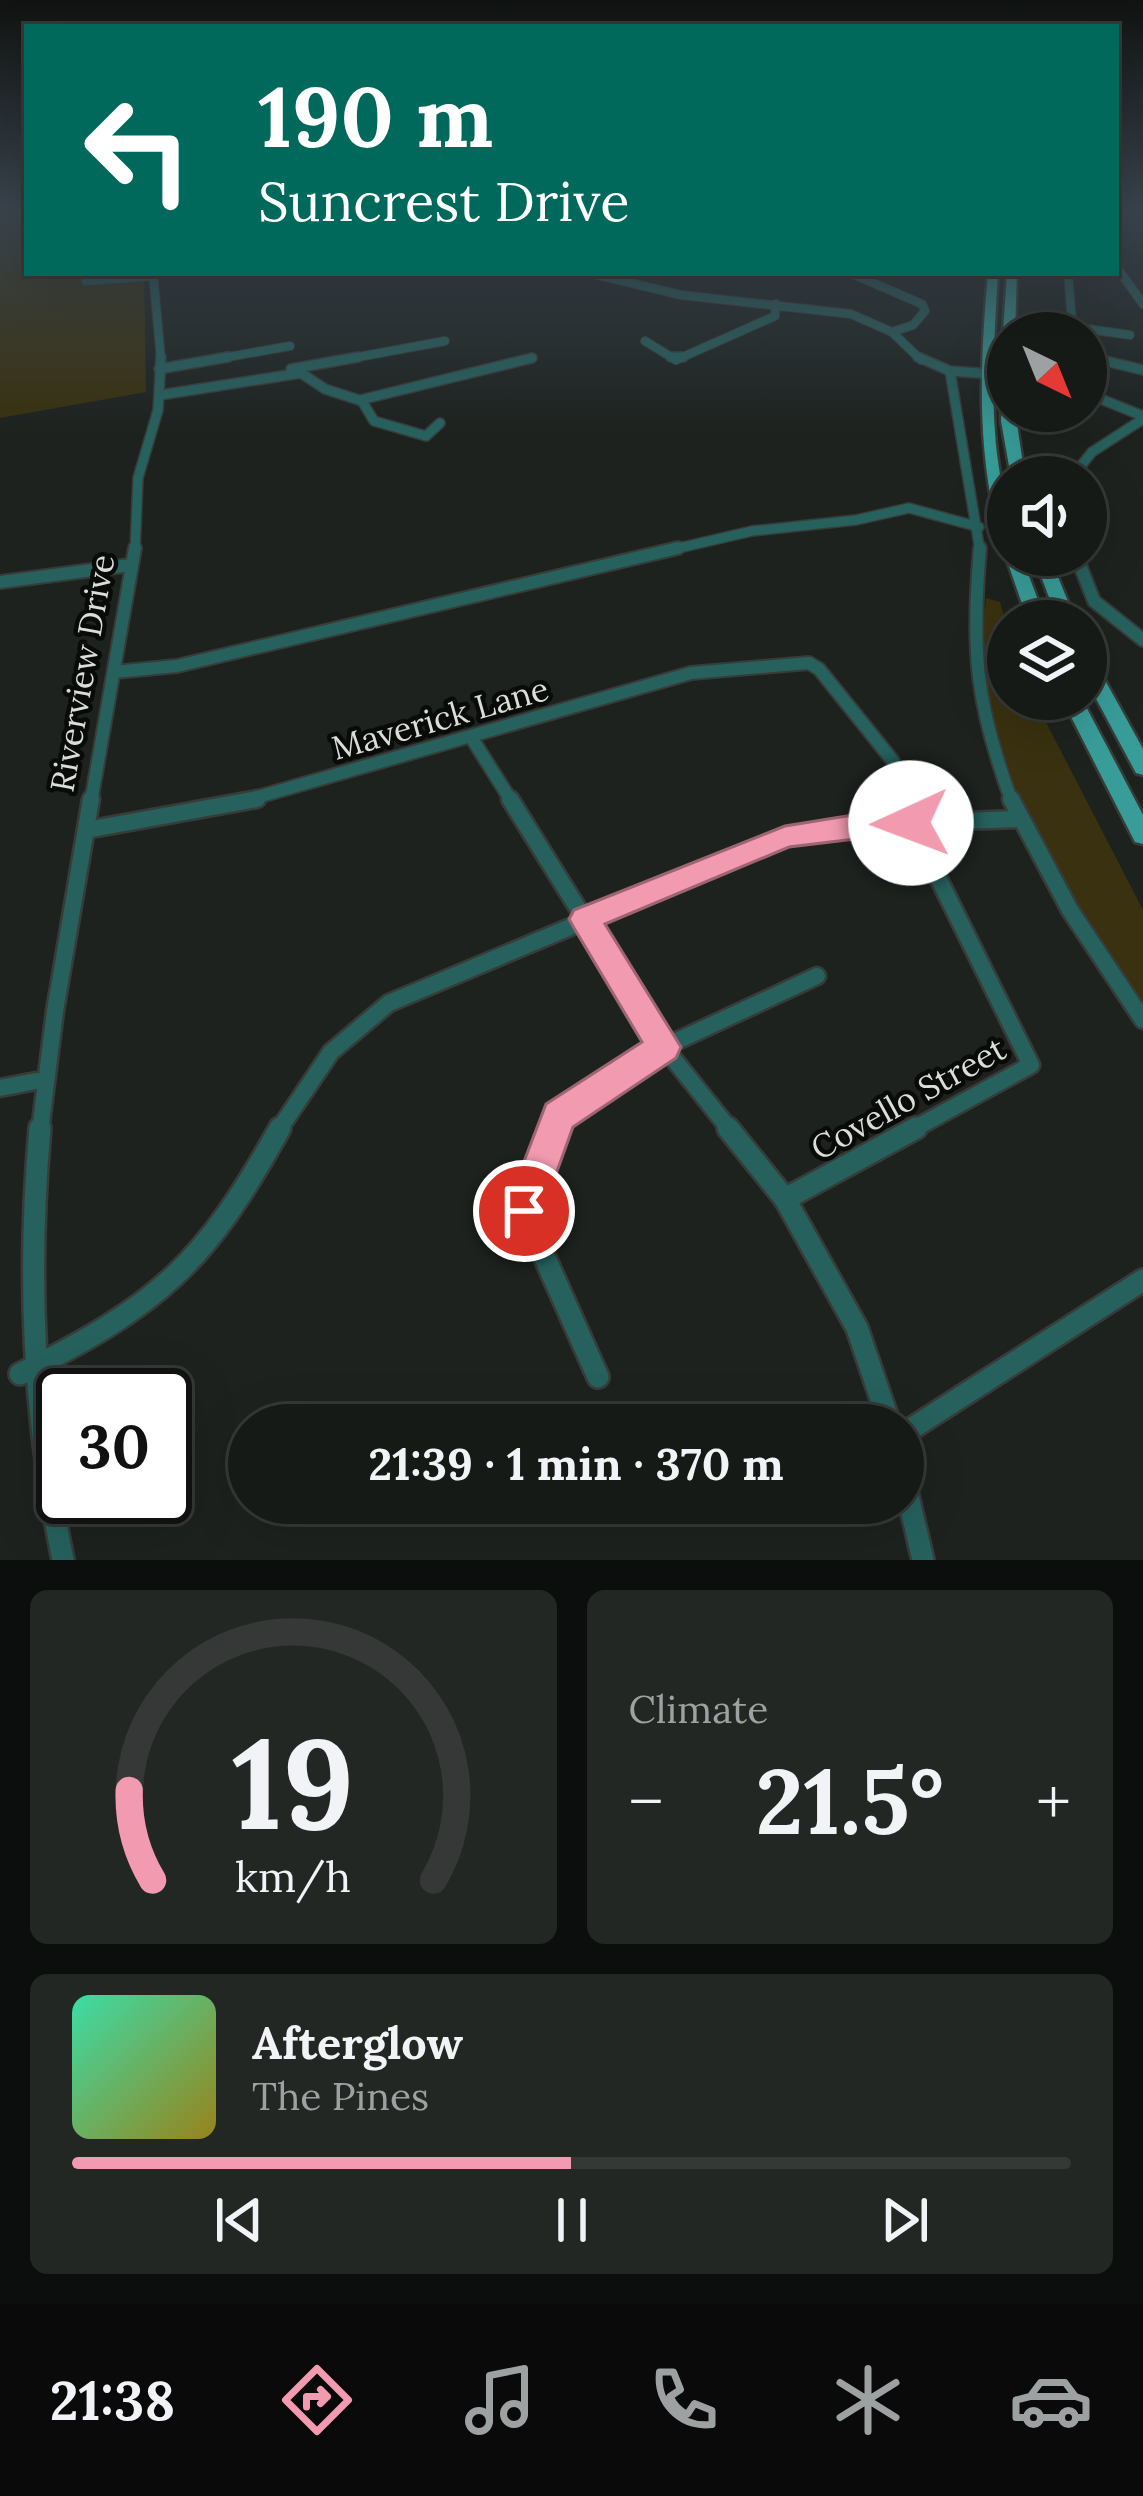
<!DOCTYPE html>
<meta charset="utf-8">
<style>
:root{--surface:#161a17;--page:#232724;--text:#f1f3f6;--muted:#9ea1a1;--line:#353836;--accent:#f29ab0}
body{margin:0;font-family:Lora,serif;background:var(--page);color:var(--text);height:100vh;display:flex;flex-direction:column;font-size:45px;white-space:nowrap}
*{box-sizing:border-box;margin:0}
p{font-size:39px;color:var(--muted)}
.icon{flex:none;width:66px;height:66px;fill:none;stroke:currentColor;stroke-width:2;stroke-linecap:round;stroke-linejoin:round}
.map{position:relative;height:1560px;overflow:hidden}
.drawer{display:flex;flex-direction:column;gap:30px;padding:30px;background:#0c0e0d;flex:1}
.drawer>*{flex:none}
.guide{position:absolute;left:24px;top:24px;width:1095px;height:252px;border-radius:0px;box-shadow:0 12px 48px #0002,0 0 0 3px var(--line);background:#00695c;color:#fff;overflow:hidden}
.needle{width:78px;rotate:137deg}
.buttons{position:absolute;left:987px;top:312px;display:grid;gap:24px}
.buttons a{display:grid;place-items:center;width:120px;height:120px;border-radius:50%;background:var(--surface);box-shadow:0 12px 48px #0002,0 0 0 3px var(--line);font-size:60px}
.speed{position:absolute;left:36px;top:1368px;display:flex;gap:24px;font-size:60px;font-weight:700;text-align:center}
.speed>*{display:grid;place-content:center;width:156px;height:156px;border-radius:50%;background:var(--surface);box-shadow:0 12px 48px #0002,0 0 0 3px var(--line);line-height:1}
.speed .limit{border:6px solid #111;border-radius:18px;background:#fff;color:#111}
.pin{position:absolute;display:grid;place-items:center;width:102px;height:102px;color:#fff;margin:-51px;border:6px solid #fff;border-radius:50%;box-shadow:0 3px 12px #0007}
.me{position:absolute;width:132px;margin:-66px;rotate:268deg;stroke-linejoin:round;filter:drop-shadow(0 0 9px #0008)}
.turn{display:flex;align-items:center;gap:42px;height:252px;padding:0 36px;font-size:54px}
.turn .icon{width:156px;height:156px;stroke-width:2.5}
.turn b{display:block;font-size:84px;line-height:102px}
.big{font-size:90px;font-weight:700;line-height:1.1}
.drawer .widget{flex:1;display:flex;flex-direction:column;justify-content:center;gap:18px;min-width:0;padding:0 42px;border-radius:18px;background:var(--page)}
.drawer .dial{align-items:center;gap:0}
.dial svg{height:312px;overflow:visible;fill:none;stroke:var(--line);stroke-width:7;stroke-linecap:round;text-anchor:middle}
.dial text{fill:var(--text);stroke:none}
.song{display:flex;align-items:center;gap:36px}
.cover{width:144px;height:144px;border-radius:18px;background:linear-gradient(135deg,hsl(160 70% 55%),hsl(50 70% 35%))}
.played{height:12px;border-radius:6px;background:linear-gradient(90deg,var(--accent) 50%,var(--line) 50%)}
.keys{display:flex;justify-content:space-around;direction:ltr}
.heat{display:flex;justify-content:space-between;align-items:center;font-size:66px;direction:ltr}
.drawer .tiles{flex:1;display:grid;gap:30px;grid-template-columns:1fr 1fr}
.widget:last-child{grid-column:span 2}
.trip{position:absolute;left:228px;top:1404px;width:696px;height:120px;border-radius:60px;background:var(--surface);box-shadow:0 12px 48px #0002,0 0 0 3px var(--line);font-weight:700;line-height:120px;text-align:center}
.tab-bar{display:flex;height:192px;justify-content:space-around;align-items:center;background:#090a09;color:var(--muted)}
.tab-bar .icon{width:84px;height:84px}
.tab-bar .current{color:var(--accent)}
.tab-bar b{font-size:54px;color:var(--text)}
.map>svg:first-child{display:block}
.green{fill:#39310f}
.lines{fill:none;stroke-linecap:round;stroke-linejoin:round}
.street-far4-casing{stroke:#373c39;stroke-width:10}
.street-far3-casing{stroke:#373c39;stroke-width:12}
.street-far2-casing{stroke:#373c39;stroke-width:16}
.street-far1-casing{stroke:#373c39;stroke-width:21}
.street-casing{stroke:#373c39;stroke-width:26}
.primary-casing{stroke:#373c39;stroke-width:5}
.street-far4{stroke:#26615e;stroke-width:8}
.street-far3{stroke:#26615e;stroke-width:9}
.street-far2{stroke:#26615e;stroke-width:12}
.street-far1{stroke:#26615e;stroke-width:16}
.street{stroke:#26615e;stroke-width:21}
.primary{fill:#389d99;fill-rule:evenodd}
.route{fill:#f29ab0;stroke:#9d6472;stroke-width:3}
.labels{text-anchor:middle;stroke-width:9;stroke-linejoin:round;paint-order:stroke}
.street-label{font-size:33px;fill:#dadddb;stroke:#090b09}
</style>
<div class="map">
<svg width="1143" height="1560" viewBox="0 0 1143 1560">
<rect width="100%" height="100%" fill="#1d221f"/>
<g class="green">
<polygon points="0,212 27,212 27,273 144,273 146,392 0,418"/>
<path d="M 986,598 L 1000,602 L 1008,630 L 1008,699 L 1034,699 L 1143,910 L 1143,1009 C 1061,887 967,753 986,598 Z"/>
</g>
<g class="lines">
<defs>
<g id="street-far4">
<polyline points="1116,266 1143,304"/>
<polyline points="153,273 161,360"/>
<polyline points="589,273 681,295 851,314 892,332 921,360"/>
<polyline points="850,273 922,304 925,311 913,325 892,332"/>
<polyline points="1068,273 1073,333"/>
<polyline points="86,281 153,276"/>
<polyline points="1073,327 1130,335"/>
<polyline points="645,341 676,360"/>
<polyline points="1086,356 1101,360"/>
<polyline points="211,360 290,346"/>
<polyline points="342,360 445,341"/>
<polyline points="525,360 532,358"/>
<polyline points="676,360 775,316 776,304"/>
</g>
<g id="street-far3">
<polyline points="671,357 683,357"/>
<polyline points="918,357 950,371 1008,375"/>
<polyline points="1089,357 1143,370"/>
<polyline points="159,369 228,357"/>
<polyline points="291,369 358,357"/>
<polyline points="950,371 980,551"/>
<polyline points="1086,393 1143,416"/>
<polyline points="160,395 301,373 325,389 362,401 374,421 426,436 440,423"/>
<polyline points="360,400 532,358"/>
<polyline points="1072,477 1092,452 1143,419"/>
<polyline points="135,551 138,478 158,410 161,357"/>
<polyline points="666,551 752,531 856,520 909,508 979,527"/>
</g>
<g id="street-far2">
<path d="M 980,548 C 971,652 976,704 1012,802"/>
<polyline points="1076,555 1094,601 1143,640"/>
<polyline points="0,582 131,565"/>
<polyline points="114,672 177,666 678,548"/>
<polyline points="471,737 512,802"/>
<polyline points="91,802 135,548"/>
<polyline points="240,802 691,673 809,663 819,669 893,761 905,802"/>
</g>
<g id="street-far1">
<polyline points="510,799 664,1047 731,1131"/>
<polyline points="904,799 911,823 1031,1065 910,1131"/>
<polyline points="1011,799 1070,910 1143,1020"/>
<polyline points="86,830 257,799"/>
<polyline points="0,1088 36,1081"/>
<polyline points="40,1131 55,1011 91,799"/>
<polyline points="278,1131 331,1052 389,1003 785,837 852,825 1018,819"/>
<polyline points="554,1131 559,1116 664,1047 817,976"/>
</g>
<g id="street">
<path d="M 40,1128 C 27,1275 33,1415 63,1560"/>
<polyline points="555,1128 524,1211 598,1377"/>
<polyline points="728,1128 785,1199 857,1328 890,1425"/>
<polyline points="785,1199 916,1128"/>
<path d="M 20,1374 C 160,1304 204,1265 280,1128"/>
<polyline points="903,1434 1143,1280"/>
<polyline points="903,1475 923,1560"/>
</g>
<g id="primary">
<path d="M 988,273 L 998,273 C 995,326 991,379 995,432 C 997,470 1008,506 1008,544 L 1000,539 C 976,450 980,364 988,273 Z"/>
<polygon points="1007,273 1017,273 1015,333 1008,333 1008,336 1003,333"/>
<polygon points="1008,358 1008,411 1015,411 1025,477 1011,477 1001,421 1002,362"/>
<polygon points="1008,551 1008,555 1021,555 1046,621 1028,621 1005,555"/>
<polygon points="1033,555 1049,555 1076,621 1058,621"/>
<polygon points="1086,656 1095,662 1143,749 1143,775 1136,773 1086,680"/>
<polygon points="1062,699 1082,699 1143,815 1143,844 1135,842"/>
</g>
</defs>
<use href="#street-far4" class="street-far4-casing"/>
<use href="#street-far3" class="street-far3-casing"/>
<use href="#street-far2" class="street-far2-casing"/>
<use href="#street-far1" class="street-far1-casing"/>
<use href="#street" class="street-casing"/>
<use href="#primary" class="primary-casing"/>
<use href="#street-far4" class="street-far4"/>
<use href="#street-far3" class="street-far3"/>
<use href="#street-far2" class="street-far2"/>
<use href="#street-far1" class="street-far1"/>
<use href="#street" class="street"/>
<use href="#primary" class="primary"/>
</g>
<linearGradient id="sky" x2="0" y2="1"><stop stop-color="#101311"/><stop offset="0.49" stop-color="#3a444d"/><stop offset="1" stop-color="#3a444d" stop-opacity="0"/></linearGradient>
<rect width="1143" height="431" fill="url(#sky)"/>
<polygon class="route" points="911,813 926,823 921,831 789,847 605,924 681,1047 676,1058 573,1127 538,1224 524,1230 511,1224 505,1211 546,1104 642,1042 574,928 569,919 574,910 785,826 853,815"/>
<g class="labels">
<g class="street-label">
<text transform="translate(82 673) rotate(-80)" y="12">Riverview Drive</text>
<text transform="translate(440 718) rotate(-16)" y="12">Maverick Lane</text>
<text transform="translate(908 1098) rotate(-29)" y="12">Covello Street</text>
</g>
</g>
</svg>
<div class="buttons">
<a><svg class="needle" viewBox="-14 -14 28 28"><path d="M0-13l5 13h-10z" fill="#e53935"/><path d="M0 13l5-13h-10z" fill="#9ea1a1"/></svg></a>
<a><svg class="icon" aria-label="sound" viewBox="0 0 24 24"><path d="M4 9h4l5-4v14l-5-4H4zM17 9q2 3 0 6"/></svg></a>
<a><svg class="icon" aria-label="layers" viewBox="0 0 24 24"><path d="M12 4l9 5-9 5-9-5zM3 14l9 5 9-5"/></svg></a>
</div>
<div class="speed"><div class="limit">30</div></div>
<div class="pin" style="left:524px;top:1211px;background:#d93025"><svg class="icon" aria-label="arrive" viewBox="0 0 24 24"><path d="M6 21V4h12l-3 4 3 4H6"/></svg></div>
<svg class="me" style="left:911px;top:823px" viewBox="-20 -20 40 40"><circle r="19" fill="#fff"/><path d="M0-13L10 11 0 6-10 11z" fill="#f29ab0"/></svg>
<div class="trip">21:39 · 1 min · 370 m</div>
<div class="guide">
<div class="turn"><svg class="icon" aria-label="left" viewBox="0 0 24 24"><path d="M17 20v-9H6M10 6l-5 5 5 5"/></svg><div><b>190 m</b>Suncrest Drive</div></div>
</div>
</div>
<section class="drawer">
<div class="tiles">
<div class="widget dial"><svg viewBox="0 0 100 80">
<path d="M14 69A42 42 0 1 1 86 69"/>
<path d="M14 69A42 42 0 0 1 8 46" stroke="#f29ab0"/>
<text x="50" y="56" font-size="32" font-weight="700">19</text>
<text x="50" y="72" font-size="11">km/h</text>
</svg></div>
<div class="widget"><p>Climate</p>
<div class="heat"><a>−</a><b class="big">21.5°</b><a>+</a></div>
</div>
<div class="widget">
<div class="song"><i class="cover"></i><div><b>Afterglow</b><p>The Pines</p></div></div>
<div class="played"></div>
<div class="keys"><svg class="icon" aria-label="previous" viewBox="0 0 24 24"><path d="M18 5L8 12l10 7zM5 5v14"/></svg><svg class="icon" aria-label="pause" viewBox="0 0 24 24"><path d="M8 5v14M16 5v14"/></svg><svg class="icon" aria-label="next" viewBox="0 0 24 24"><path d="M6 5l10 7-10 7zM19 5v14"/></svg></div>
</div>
</div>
</section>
<nav class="tab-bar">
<b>21:38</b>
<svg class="icon current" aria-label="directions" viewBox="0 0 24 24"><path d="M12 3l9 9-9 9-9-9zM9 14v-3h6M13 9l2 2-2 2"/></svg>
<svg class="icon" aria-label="music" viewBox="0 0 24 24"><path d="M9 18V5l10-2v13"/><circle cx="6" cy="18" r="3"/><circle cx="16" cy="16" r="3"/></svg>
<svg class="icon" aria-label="phone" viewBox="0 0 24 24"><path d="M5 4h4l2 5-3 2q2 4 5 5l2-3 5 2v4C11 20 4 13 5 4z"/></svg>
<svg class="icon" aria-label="climate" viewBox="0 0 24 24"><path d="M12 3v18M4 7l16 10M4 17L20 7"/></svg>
<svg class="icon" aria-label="car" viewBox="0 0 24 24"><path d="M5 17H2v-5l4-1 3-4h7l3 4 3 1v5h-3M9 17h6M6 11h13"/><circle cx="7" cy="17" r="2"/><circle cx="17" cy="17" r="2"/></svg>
</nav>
